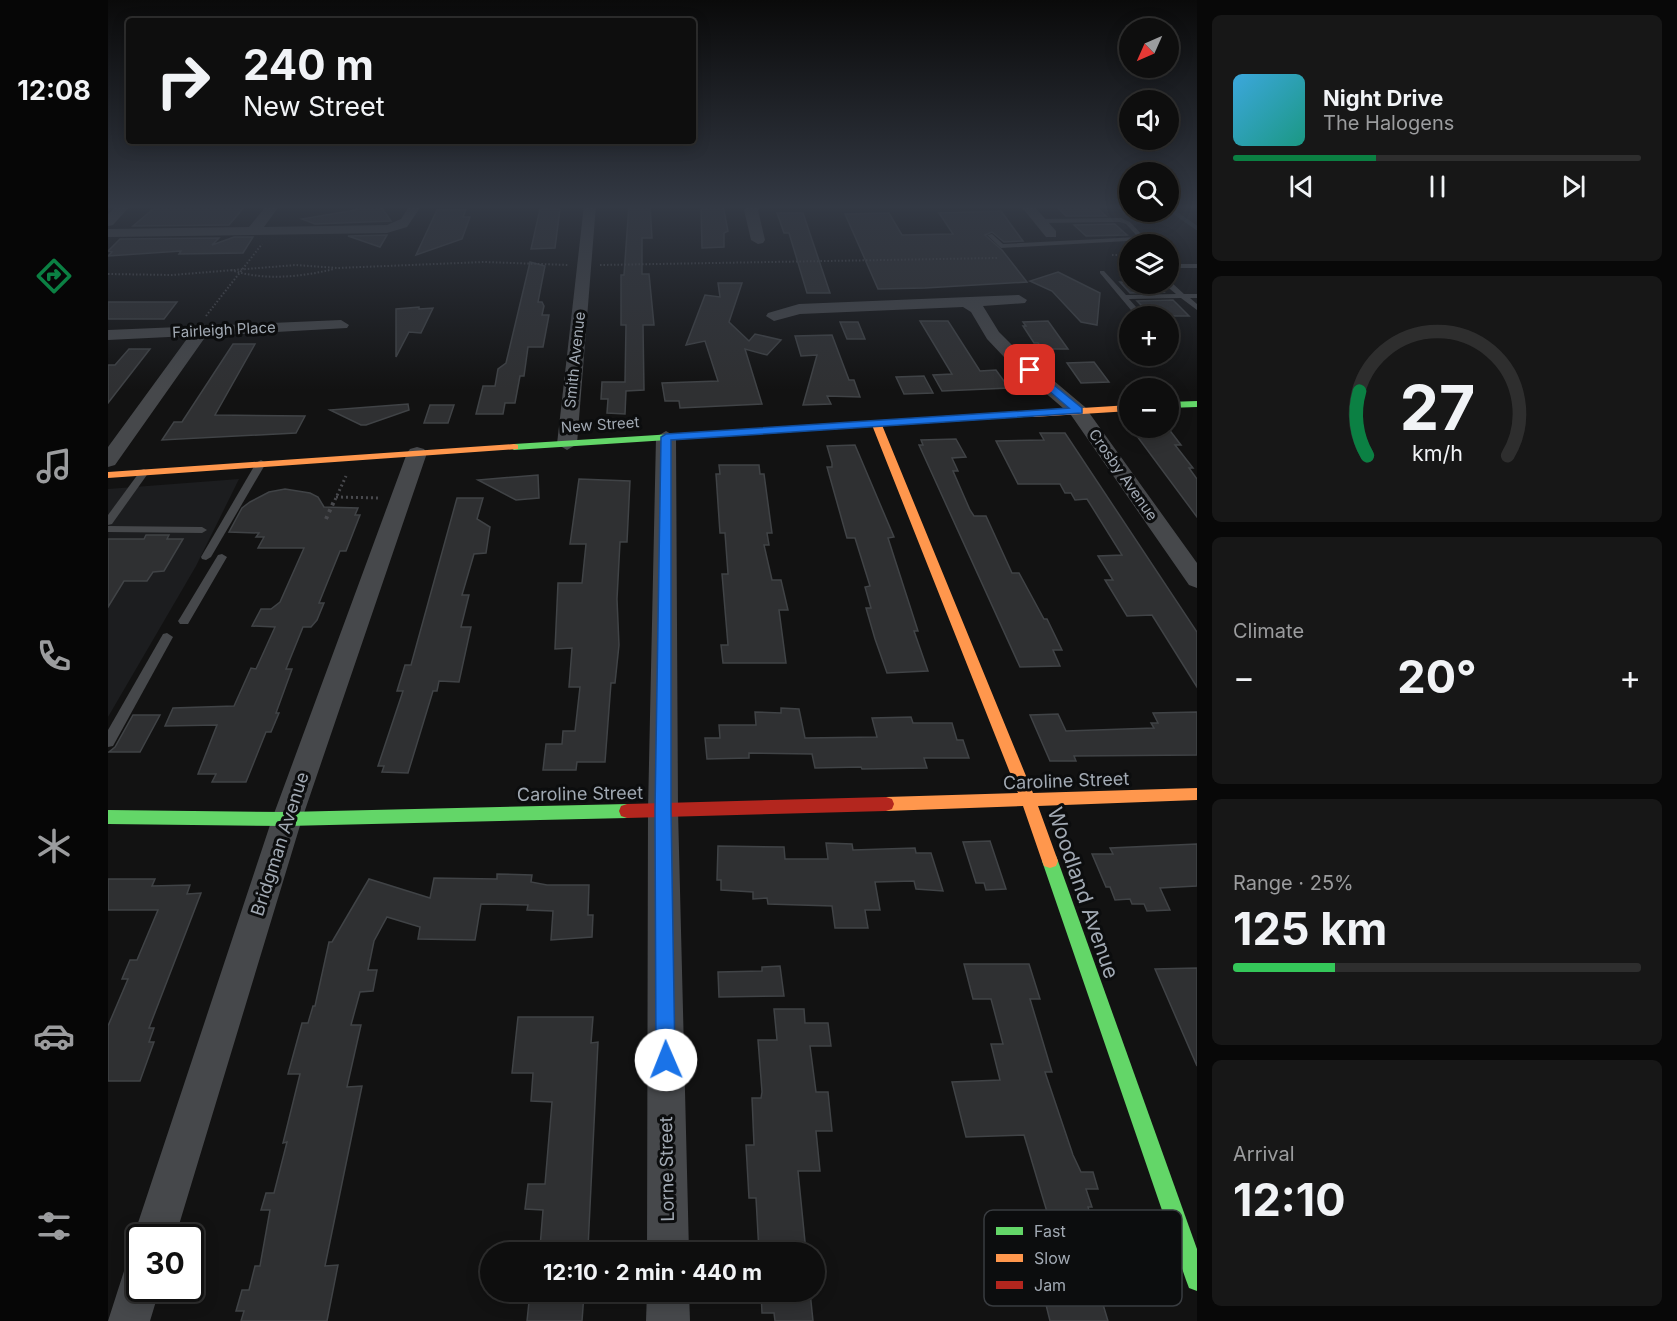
<!DOCTYPE html>
<meta charset="utf-8">
<style>
:root{--surface:#0e0e0e;--page:#171717;--text:#f1f3f6;--muted:#9b9c9e;--line:#2e2e2e;--accent:#0b8043}
body{margin:0;font-family:Inter,sans-serif;background:var(--page);color:var(--text);height:100vh;display:flex;flex-direction:column;font-size:22px;white-space:nowrap}
*{box-sizing:border-box;margin:0}
p{font-size:20px;color:var(--muted)}
.icon{flex:none;width:33px;height:33px;fill:none;stroke:currentColor;stroke-width:2;stroke-linecap:round;stroke-linejoin:round}
.map{position:relative;flex:1;overflow:hidden}
.drawer{display:flex;flex-direction:column;gap:15px;padding:15px;background:#080808;width:480px}
.drawer>*{flex:none}
.banner{position:absolute;left:18px;top:18px;width:570px;height:126px;border-radius:6px;box-shadow:0 3px 15px #0003,0 0 0 2px var(--line);background:#0e0e0e;color:var(--text);overflow:hidden}
.needle{width:39px;rotate:225deg}
.fabs{position:absolute;left:1011px;top:18px;display:grid;gap:12px}
.fabs a{display:grid;place-items:center;width:60px;height:60px;border-radius:50%;background:var(--surface);box-shadow:0 3px 15px #0003,0 0 0 2px var(--line);font-size:30px}
.speed{position:absolute;left:18px;top:1224px;display:flex;gap:12px;font-size:30px;font-weight:700;text-align:center}
.speed>*{display:grid;place-content:center;width:78px;height:78px;border-radius:50%;background:var(--surface);box-shadow:0 3px 15px #0003,0 0 0 2px var(--line);line-height:1}
.speed .limit{border:3px solid #111;border-radius:9px;background:#fff;color:#111}
.pin{position:absolute;display:grid;place-items:center;width:51px;height:51px;color:#fff;margin:-26px;border-radius:12px;box-shadow:0 3px 9px #0006}
.me{position:absolute;width:66px;margin:-33px;rotate:359deg;stroke-linejoin:round;filter:drop-shadow(0 0 4px #0008)}
.turn{display:flex;align-items:center;gap:21px;height:126px;padding:0 18px;font-size:27px}
.turn .icon{width:78px;height:78px;stroke-width:2.5}
.turn b{display:block;font-size:42px;line-height:51px}
.big{font-size:45px;font-weight:700;line-height:1.1}
.drawer .widget{flex:1;display:flex;flex-direction:column;justify-content:center;gap:9px;min-width:0;padding:0 21px;border-radius:9px;background:var(--page)}
.drawer .dial{align-items:center;gap:0}
.dial svg{height:156px;overflow:visible;fill:none;stroke:var(--line);stroke-width:7;stroke-linecap:round;text-anchor:middle}
.dial text{fill:var(--text);stroke:none}
.song{display:flex;align-items:center;gap:18px}
.cover{width:72px;height:72px;border-radius:9px;background:linear-gradient(135deg,hsl(200 70% 55%),hsl(170 70% 35%))}
.played{height:6px;border-radius:3px;background:linear-gradient(90deg,var(--accent) 35%,var(--line) 35%)}
.keys{display:flex;justify-content:space-around;direction:ltr}
.heat{display:flex;justify-content:space-between;align-items:center;font-size:33px;direction:ltr}
.charge{height:9px;border-radius:4px;background:linear-gradient(90deg,#34c759 25%,var(--line) 0)}
.trip{position:absolute;left:372px;top:1242px;width:345px;height:60px;border-radius:30px;background:var(--surface);box-shadow:0 3px 15px #0003,0 0 0 2px var(--line);font-weight:700;line-height:60px;text-align:center}
main{display:flex;flex:1;min-height:0}
.tab-bar{display:flex;flex-direction:column;width:108px;justify-content:space-around;align-items:center;background:#060606;color:var(--muted)}
.tab-bar .icon{width:42px;height:42px}
.tab-bar .on{color:var(--accent)}
.tab-bar b{font-size:27px;color:var(--text)}
.map>svg:first-child{display:block}
.built{fill:#1c1d1f}
.lines{fill:none;stroke-linecap:round;stroke-linejoin:round}
.stream{stroke:#262f34;stroke-width:4}
.building{fill:#2f3032;stroke:#404346;stroke-width:1.5}
.path-far2{stroke:#48494d;stroke-width:2;stroke-dasharray:1.5 2;stroke-linecap:butt}
.path-far1{stroke:#48494d;stroke-width:3;stroke-dasharray:2 3;stroke-linecap:butt}
.path{stroke:#48494d;stroke-width:4;stroke-dasharray:3 4.5;stroke-linecap:butt}
.lane{fill:#46484b;fill-rule:evenodd}
.street{fill:#46484b;fill-rule:evenodd}
.fast{fill:#63d668;fill-rule:evenodd}
.slow{fill:#ff974d;fill-rule:evenodd}
.jam{fill:#b3261e;fill-rule:evenodd}
.route{fill:#1a73e8;stroke:#114b97;stroke-width:1.5}
.labels{text-anchor:middle;stroke-width:6;stroke-linejoin:round;paint-order:stroke}
.far-street-label{font-size:15px;fill:#a2aab4;stroke:#0c0d0e}
.street-label{font-size:18px;fill:#a2aab4;stroke:#0c0d0e}
.near-street-label{font-size:21px;fill:#a2aab4;stroke:#0c0d0e}
.key{fill:#0c0d0e;stroke:#393c40;stroke-width:1.5}
.key-label{font-size:16px;fill:#a2aab4}
</style>
<main>
<nav class="tab-bar">
<b>12:08</b>
<svg class="icon on" aria-label="directions" viewBox="0 0 24 24"><path d="M12 3l9 9-9 9-9-9zM9 14v-3h6M13 9l2 2-2 2"/></svg>
<svg class="icon" aria-label="music" viewBox="0 0 24 24"><path d="M9 18V5l10-2v13"/><circle cx="6" cy="18" r="3"/><circle cx="16" cy="16" r="3"/></svg>
<svg class="icon" aria-label="phone" viewBox="0 0 24 24"><path d="M5 4h4l2 5-3 2q2 4 5 5l2-3 5 2v4C11 20 4 13 5 4z"/></svg>
<svg class="icon" aria-label="climate" viewBox="0 0 24 24"><path d="M12 3v18M4 7l16 10M4 17L20 7"/></svg>
<svg class="icon" aria-label="car" viewBox="0 0 24 24"><path d="M5 17H2v-5l4-1 3-4h7l3 4 3 1v5h-3M9 17h6M6 11h13"/><circle cx="7" cy="17" r="2"/><circle cx="17" cy="17" r="2"/></svg>
<svg class="icon" aria-label="filters" viewBox="0 0 24 24"><path d="M4 7h16M4 17h16"/><circle cx="9" cy="7" r="2"/><circle cx="15" cy="17" r="2"/></svg>
</nav>
<div class="map">
<svg width="1089" height="1321" viewBox="0 0 1089 1321">
<rect width="100%" height="100%" fill="#121212"/>
<polygon class="built" points="131,479 88,566 0,717 0,489"/>
<g class="lines">
<polyline class="stream" points="1060,208 1089,228"/>
</g>
<g class="building">
<polygon points="50,205 138,205 121,225 25,226"/>
<polygon points="251,205 272,205 283,221 207,224 194,219 247,210"/>
<polygon points="521,205 542,205 544,238 534,238 534,274 541,274 546,325 535,325 536,390 518,391 517,414 499,413 500,399 493,399 494,382 517,382 518,325 513,325 513,275 516,275"/>
<polygon points="593,205 615,205 620,231 616,233 616,247 594,248"/>
<polygon points="947,205 986,205 998,216 958,216"/>
<polygon points="432,209 452,209 447,248 423,249"/>
<polygon points="329,210 358,210 355,217 362,217 354,239 308,255"/>
<polygon points="893,211 915,241 896,242 884,232 877,235 894,250 919,282 817,288 770,289 737,214 781,213 794,235 845,234 831,213"/>
<polygon points="669,213 695,213 722,293 699,293 681,233 676,233"/>
<polygon points="1007,224 1019,235 978,236 966,225"/>
<polygon points="279,235 272,247 240,236"/>
<polygon points="126,237 145,237 135,253 71,254 73,251 0,256 4,252 0,251 12,239 111,238 104,245"/>
<polygon points="422,262 437,266 430,302 434,302 436,306 434,315 441,315 435,347 420,347 416,376 412,376 407,403 397,403 395,414 368,414 375,386 387,386 390,369 398,363"/>
<polygon points="950,272 992,293 989,325 973,322 944,291 922,281"/>
<polygon points="1012,282 1048,284 1056,292 1022,293"/>
<polygon points="610,283 634,283 621,322 641,341 647,334 673,340 659,355 637,349 654,404 572,408 571,401 557,401 554,383 610,381 597,341 578,345 597,295 612,297"/>
<polygon points="1065,300 1081,316 1044,316 1029,301"/>
<polygon points="0,302 69,302 56,319 0,319"/>
<polygon points="311,307 311,309 325,308 313,333 301,332 288,357 288,309"/>
<polygon points="812,321 840,321 872,371 888,370 901,388 834,391 825,375 844,374"/>
<polygon points="940,321 960,349 935,349 930,343 926,343 915,326 918,326 915,322"/>
<polygon points="732,322 750,322 757,339 739,339"/>
<polygon points="724,335 741,380 746,380 752,397 719,396 723,404 695,405 709,355 693,356 687,336"/>
<polygon points="125,344 147,344 107,415 197,416 188,433 54,440 66,422 74,422"/>
<polygon points="21,349 42,349 0,403 0,365 7,365"/>
<polygon points="986,362 1001,382 973,383 959,363"/>
<polygon points="816,376 825,393 796,394 788,377"/>
<polygon points="300,404 301,410 258,425 253,425 222,410"/>
<polygon points="322,405 346,405 340,423 316,423"/>
<polygon points="1023,428 1060,428 1073,445 1067,445 1085,468 1081,468 1089,479 1089,517"/>
<polygon points="932,433 957,433 1089,632 1089,687 1044,615 1019,616 997,580 1005,580 990,556 1014,555 979,499 967,500 963,493 957,493 952,484 910,484 888,441 936,440"/>
<polygon points="848,439 858,457 844,458 850,471 845,471 862,510 866,516 878,516 904,573 911,573 936,619 939,619 954,650 945,650 952,666 912,667 811,445 815,445 813,440"/>
<polygon points="747,445 786,537 780,538 810,631 806,631 820,671 779,673 767,639 758,608 763,608 757,587 762,586 747,538 739,538 719,467 724,467 724,463 719,446"/>
<polygon points="611,465 651,465 652,474 656,474 664,533 659,533 661,545 656,545 664,580 673,580 680,610 671,610 678,663 615,663 613,645 620,645 614,574 620,574 617,533 612,533 608,474 612,474"/>
<polygon points="430,475 431,498 408,500 370,480"/>
<polygon points="471,479 522,481 519,542 512,542 509,599 511,645 507,683 503,683 497,762 469,762 468,770 435,770 438,744 454,744 455,731 467,731 472,687 461,687 464,648 447,649 450,583 474,583 478,544 462,544"/>
<polygon points="177,489 202,493 210,497 216,507 250,508 247,515 252,515 238,551 232,551 211,603 216,603 209,620 203,627 195,627 178,669 184,669 168,713 171,713 163,732 158,732 138,782 104,782 108,774 90,774 109,725 57,726 65,708 126,706 143,668 148,669 167,627 144,626 153,609 163,609 172,602 196,548 150,548 156,537 148,537 151,533 121,532 134,508 142,502 161,492"/>
<polygon points="349,498 375,498 369,519 382,527 378,553 366,554 354,595 361,595 353,627 363,627 351,682 331,681 329,691 325,691 300,773 274,772 276,766 270,766 295,691 289,691 297,665 303,665"/>
<polygon points="38,535 61,535 59,539 75,539 56,571 45,572 39,581 16,581 0,607 0,539 36,539"/>
<polygon points="673,708 691,709 697,738 769,737 764,718 803,717 805,723 844,723 849,740 855,740 861,758 816,758 819,768 754,769 753,767 707,768 704,754 641,753 641,758 599,759 597,738 612,738 611,725 648,725 647,712 673,713"/>
<polygon points="1089,712 1089,755 966,756 968,761 942,761 922,715 950,714 958,731 1046,728 1043,723 1050,723 1045,713"/>
<polygon points="25,715 52,715 32,752 1,752 7,747"/>
<polygon points="882,841 898,889 878,890 876,883 868,883 855,842"/>
<polygon points="718,843 744,844 745,850 807,848 808,853 823,853 835,891 808,889 806,881 767,882 772,910 757,910 760,928 727,928 724,906 660,904 659,898 645,899 645,892 613,890 613,880 609,880 610,846 676,847 677,859 720,859"/>
<polygon points="1089,844 1089,886 1052,888 1062,910 1039,911 1036,904 1024,904 1022,899 1007,900 1002,887 998,887 984,854 1005,854 1002,848"/>
<polygon points="389,874 424,875 423,882 439,885 481,885 480,915 485,915 484,937 443,940 445,911 419,910 420,905 373,904 367,940 310,939 312,927 279,917 266,941 260,970 269,970 265,991 252,992 243,1025 253,1025 239,1087 254,1086 217,1266 230,1265 219,1321 133,1321 136,1311 128,1311 134,1290 141,1290 147,1266 152,1266 162,1210 153,1210 158,1193 166,1193 179,1142 175,1143 192,1074 180,1074 194,1023 200,1023 205,1006 207,1006 221,942 224,942 261,879 322,898 326,878 389,879"/>
<polygon points="0,879 47,879 44,886 82,885 79,894 93,893 41,1028 46,1028 41,1042 46,1042 32,1081 0,1081 0,1026 20,979 14,979 22,960 29,960 50,910 0,910"/>
<polygon points="856,964 921,964 932,999 922,999 944,1072 937,1072 965,1155 973,1172 985,1172 990,1189 978,1189 984,1207 980,1207 1001,1277 996,1276 1003,1301 994,1301 1000,1321 942,1321 920,1232 945,1232 916,1135 858,1137 844,1082 892,1080 883,1044 895,1044 883,999 865,999"/>
<polygon points="672,966 676,996 611,997 610,972 654,971 654,967"/>
<polygon points="1089,968 1089,1066 1047,969"/>
<polygon points="666,1009 696,1009 697,1023 720,1023 723,1046 702,1046 708,1092 720,1092 724,1131 708,1131 712,1171 690,1171 698,1252 651,1252 648,1198 641,1198 638,1145 646,1145 644,1098 653,1098 654,1092 650,1040 669,1040"/>
<polygon points="410,1017 485,1017 483,1043 490,1042 480,1248 432,1247 435,1210 417,1209 420,1184 437,1184 444,1102 423,1101 425,1073 404,1073"/>
<polygon points="422,1292 476,1294 474,1321 419,1321"/>
<polygon points="653,1292 702,1292 705,1321 667,1321 666,1313 654,1313"/>
</g>
<g class="lines">
<g class="path-far2">
<polyline points="1004,255 1022,255"/>
<polyline points="492,265 889,258"/>
<path d="M 123,270 C 156,281 193,277 226,269"/>
<polyline points="0,274 64,275 188,265 229,268 376,262 460,265"/>
<polyline points="98,316 154,244"/>
</g>
<g class="path-far1">
<polyline points="228,497 272,498"/>
<polyline points="227,500 238,476"/>
</g>
<polyline class="path" points="218,519 227,499"/>
<g class="lane">
<polygon points="1007,205 1013,205 1016,208 1011,209"/>
<polygon points="1013,218 1022,222 1037,238 1037,240 893,248 879,235 884,234 895,244 1030,237 1018,224 1012,222 932,223 929,221 932,219"/>
<rect x="1060" y="264" width="29" height="4"/>
<polygon points="992,271 996,271 1018,295 1068,294 1056,284 1063,282 1076,294 1089,294 1089,298 1082,298 1089,304 1089,310 1073,298 1021,299 1036,316 1028,316 992,273"/>
<polygon points="153,460 158,463 103,557 98,560 94,559 93,557 148,463"/>
<polygon points="36,469 41,472 4,524 0,525 0,515 33,470"/>
<polygon points="0,526 94,527 99,530 94,533 0,532"/>
<polygon points="114,554 119,557 80,624 72,624 70,621 72,618 110,555"/>
<polygon points="59,633 65,637 5,746 0,747 0,730 55,634"/>
</g>
<g class="street">
<polygon points="10,205 23,205 5,225 0,226 0,214"/>
<polygon points="159,205 172,205 156,227 279,225 293,219 302,205 314,205 299,227 279,233 0,237 0,229 141,227"/>
<polygon points="476,205 488,205 469,444 459,450 449,444"/>
<polygon points="640,205 652,205 650,210 657,240 655,243 650,244 643,240 636,210"/>
<polygon points="912,205 925,205 948,231 948,237 938,237"/>
<polygon points="911,295 919,300 917,303 875,306 891,332 908,349 977,407 1089,563 1089,588 1081,585 963,415 896,357 879,339 863,312 855,307 692,314 666,321 658,316 660,313 691,304"/>
<polygon points="233,320 241,325 239,328 98,336 7,465 0,467 0,447 81,336 0,340 0,330"/>
<polygon points="558,431 568,437 570,810 581,1252 539,1252 540,810 548,437"/>
<polygon points="309,447 316,449 319,453 194,819 67,1238 32,1238 32,1253 25,1238 164,819 299,453 302,449"/>
<polygon points="32,1262 32,1288 52,1288 42,1321 0,1321 17,1268"/>
<polygon points="539,1292 581,1292 582,1321 538,1321"/>
</g>
<g class="fast">
<polygon points="1089,401 1089,407 1060,408 1060,402"/>
<polygon points="926,411 930,412 930,416 406,450 401,447 406,444"/>
<polygon points="519,804 525,806 527,811 525,816 519,818 179,826 0,824 0,810 179,812"/>
<polygon points="942,854 948,856 950,861 1089,1249 1089,1291 1081,1288 1078,1280 934,861 936,856"/>
</g>
<g class="slow">
<polygon points="1022,405 1022,411 926,417 921,414 926,411"/>
<polygon points="769,422 774,425 925,793 1089,788 1089,800 930,806 950,861 948,866 942,868 936,866 934,861 915,806 778,811 772,809 770,804 772,799 778,797 910,793 764,425"/>
<polygon points="406,444 410,445 410,449 0,478 0,472"/>
</g>
<polygon class="jam" points="778,797 784,799 786,804 784,809 778,811 519,818 513,816 511,811 513,806 519,804"/>
</g>
<linearGradient id="sky" x2="0" y2="1"><stop stop-color="#0a0a0a"/><stop offset="0.53" stop-color="#333944"/><stop offset="1" stop-color="#333944" stop-opacity="0"/></linearGradient>
<rect width="1089" height="390" fill="url(#sky)"/>
<polygon class="route" points="919,368 925,368 974,408 974,413 563,440 563,810 567,1060 565,1067 558,1070 551,1067 548,1060 547,810 553,437 558,434 961,408 919,372"/>
<g class="labels">
<g class="far-street-label">
<text transform="translate(116 330) rotate(-3)" y="5">Fairleigh Place</text>
<text transform="translate(467 360) rotate(-84)" y="5">Smith Avenue</text>
<text transform="translate(492 425) rotate(-4)" y="5">New Street</text>
<text transform="translate(1015 475) rotate(55)" y="5">Crosby Avenue</text>
</g>
<g class="street-label">
<text transform="translate(958 781) rotate(-2)" y="6">Caroline Street</text>
<text transform="translate(472 794) rotate(-1)" y="6">Caroline Street</text>
<text transform="translate(172 844) rotate(-72)" y="6">Bridgman Avenue</text>
<text transform="translate(559 1169) rotate(-91)" y="6">Lorne Street</text>
</g>
<g class="near-street-label">
<text transform="translate(975 893) rotate(71)" y="7">Woodland Avenue</text>
</g>
</g>
<rect x="876" y="1210" width="198" height="96" rx="9" class="key"/>
<rect x="888" y="1227" width="27" height="8" fill="#63d668"/>
<rect x="888" y="1254" width="27" height="8" fill="#ff974d"/>
<rect x="888" y="1281" width="27" height="8" fill="#b3261e"/>
<g class="key-label">
<text x="926" y="1237">Fast</text>
<text x="926" y="1264">Slow</text>
<text x="926" y="1291">Jam</text>
</g>
</svg>
<div class="fabs">
<a><svg class="needle" viewBox="-14 -14 28 28"><path d="M0-13l5 13h-10z" fill="#e53935"/><path d="M0 13l5-13h-10z" fill="#9b9c9e"/></svg></a>
<a><svg class="icon" aria-label="sound" viewBox="0 0 24 24"><path d="M4 9h4l5-4v14l-5-4H4zM17 9q2 3 0 6"/></svg></a>
<a><svg class="icon" aria-label="search" viewBox="0 0 24 24"><circle cx="10" cy="10" r="6"/><path d="M15 15l6 6"/></svg></a>
<a><svg class="icon" aria-label="layers" viewBox="0 0 24 24"><path d="M12 4l9 5-9 5-9-5zM3 14l9 5 9-5"/></svg></a>
<a>+</a>
<a>−</a>
</div>
<div class="speed"><div class="limit">30</div></div>
<div class="pin" style="left:922px;top:370px;background:#d93025"><svg class="icon" aria-label="arrive" viewBox="0 0 24 24"><path d="M6 21V4h12l-3 4 3 4H6"/></svg></div>
<svg class="me" style="left:558px;top:1060px" viewBox="-20 -20 40 40"><circle r="19" fill="#fff"/><path d="M0-13L10 11 0 6-10 11z" fill="#1a73e8"/></svg>
<div class="trip">12:10 · 2 min · 440 m</div>
<div class="banner">
<div class="turn"><svg class="icon" aria-label="right" viewBox="0 0 24 24"><path d="M7 20v-9h11M14 6l5 5-5 5"/></svg><div><b>240 m</b>New Street</div></div>
</div>
</div>
<section class="drawer">
<div class="widget">
<div class="song"><i class="cover"></i><div><b>Night Drive</b><p>The Halogens</p></div></div>
<div class="played"></div>
<div class="keys"><svg class="icon" aria-label="previous" viewBox="0 0 24 24"><path d="M18 5L8 12l10 7zM5 5v14"/></svg><svg class="icon" aria-label="pause" viewBox="0 0 24 24"><path d="M8 5v14M16 5v14"/></svg><svg class="icon" aria-label="next" viewBox="0 0 24 24"><path d="M6 5l10 7-10 7zM19 5v14"/></svg></div>
</div>
<div class="widget dial"><svg viewBox="0 0 100 80">
<path d="M14 69A42 42 0 1 1 86 69"/>
<path d="M14 69A42 42 0 0 1 10 36" stroke="#0b8043"/>
<text x="50" y="56" font-size="32" font-weight="700">27</text>
<text x="50" y="72" font-size="11">km/h</text>
</svg></div>
<div class="widget"><p>Climate</p>
<div class="heat"><a>−</a><b class="big">20°</b><a>+</a></div>
</div>
<div class="widget"><p>Range · 25%</p><b class="big">125 km</b><div class="charge"></div></div>
<div class="widget"><p>Arrival</p><b class="big">12:10</b></div>
</section>
</main>
